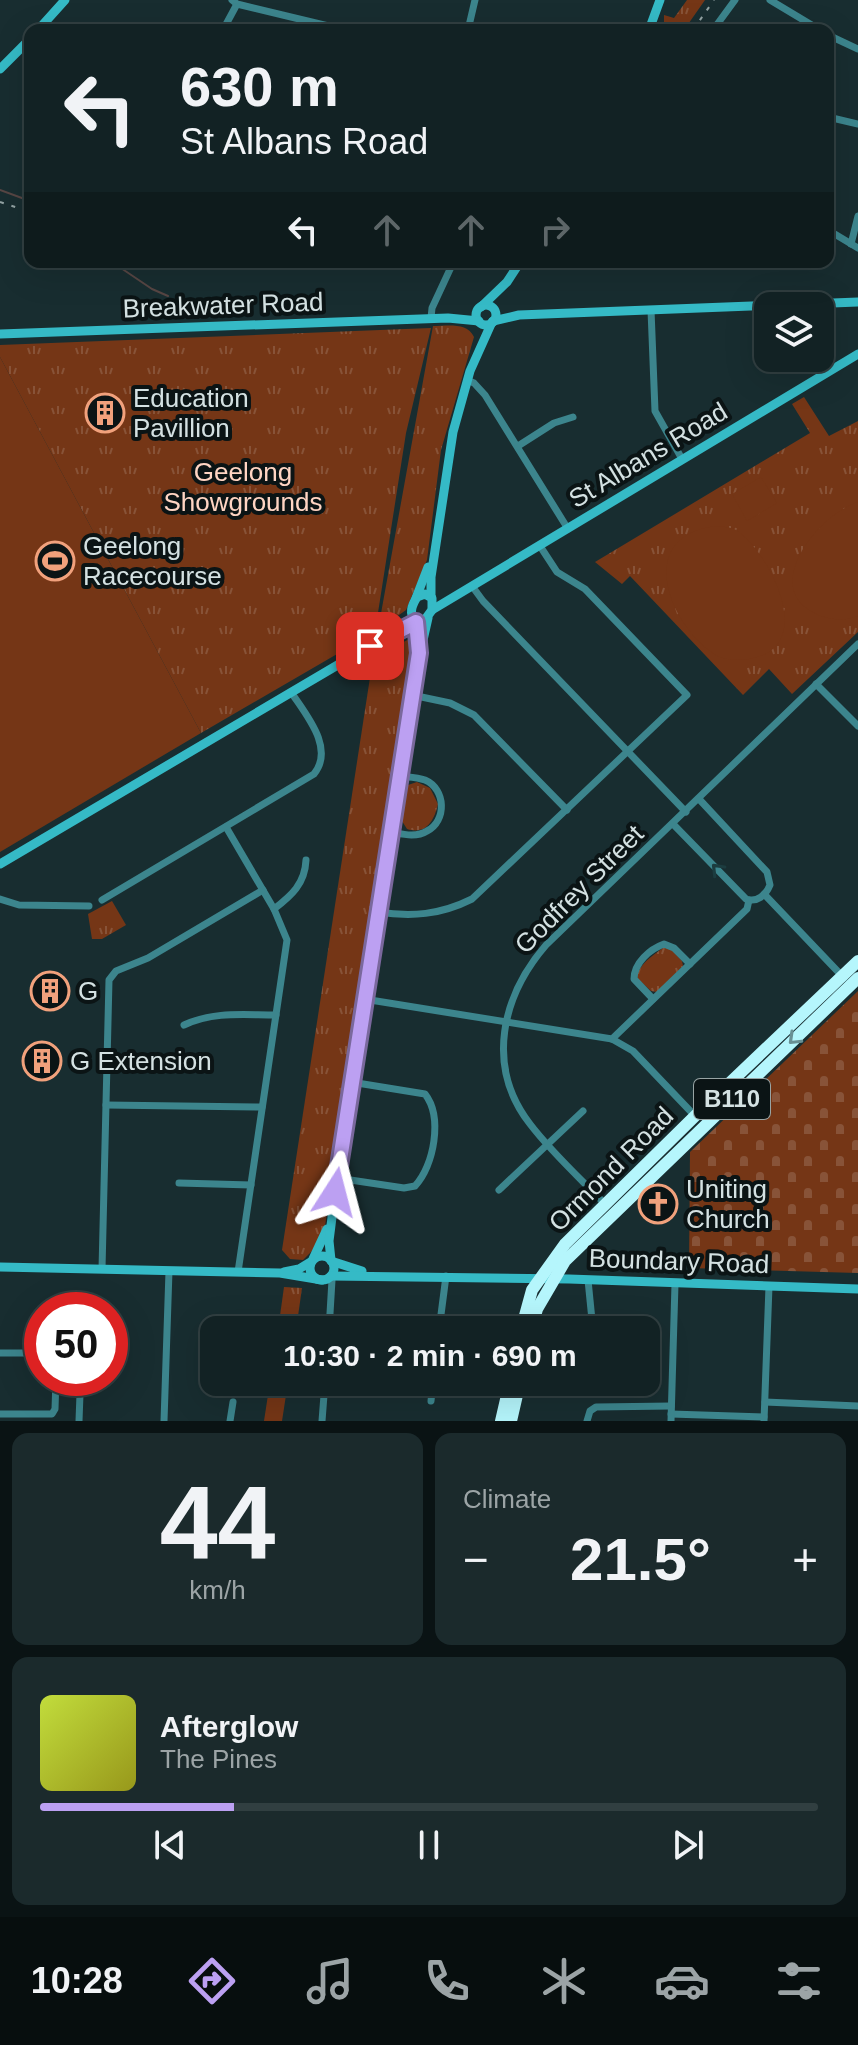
<!DOCTYPE html>
<meta charset="utf-8">
<style>
:root{--surface:#122224;--page:#1b2a2c;--text:#f1f3f6;--muted:#9ca4a6;--line:#313f41;--accent:#bca0f2}
body{margin:0;font-family:Helvetica,sans-serif;background:var(--page);color:var(--text);height:100vh;display:flex;flex-direction:column;font-size:30px;white-space:nowrap}
*{box-sizing:border-box;margin:0}
p{font-size:26px;color:var(--muted)}
.icon{flex:none;width:44px;height:44px;fill:none;stroke:currentColor;stroke-width:2;stroke-linecap:round;stroke-linejoin:round}
.map{position:relative;height:1421px;overflow:hidden}
.sheet{display:flex;flex-direction:column;gap:12px;padding:12px;background:#0a1314;flex:1}
.sheet>*{flex:none}
.banner{position:absolute;left:24px;top:24px;width:810px;height:244px;border-radius:16px;box-shadow:0 8px 32px #0002,0 0 0 2px var(--line);background:#122224;color:var(--text);overflow:hidden}
.tools{position:absolute;left:754px;top:292px;display:grid;gap:16px}
.tools a{display:grid;place-items:center;width:80px;height:80px;border-radius:16px;background:var(--surface);box-shadow:0 8px 32px #0002,0 0 0 2px var(--line);font-size:40px}
.speed{position:absolute;left:24px;top:1292px;display:flex;gap:16px;font-size:40px;font-weight:700;text-align:center}
.speed>*{display:grid;place-content:center;width:104px;height:104px;border-radius:50%;background:var(--surface);box-shadow:0 8px 32px #0002,0 0 0 2px var(--line);line-height:1}
.speed .limit{border:12px solid #d22;background:#fff;color:#111}
.pin{position:absolute;display:grid;place-items:center;width:68px;height:68px;color:#fff;margin:-34px;border-radius:16px;box-shadow:0 4px 12px #0006}
.me{position:absolute;width:88px;margin:-44px;rotate:9deg;stroke-linejoin:round;filter:drop-shadow(0 0 6px #0008)}
.turn{display:flex;align-items:center;gap:28px;height:168px;padding:0 24px;font-size:36px}
.turn .icon{width:104px;height:104px;stroke-width:2.5}
.turn b{display:block;font-size:56px;line-height:68px}
.lanes{display:flex;align-items:center;height:76px;padding:0 24px;background:#0003;justify-content:center;gap:40px;direction:ltr}
.lanes .off{opacity:.35}
.big{font-size:60px;font-weight:700;line-height:1.1}
.sheet .widget{flex:1;display:flex;flex-direction:column;justify-content:center;gap:12px;min-width:0;padding:0 28px;border-radius:16px;background:var(--page)}
.sheet .dial{align-items:center;gap:0}
.dial b{font-size:104px;line-height:1}
.song{display:flex;align-items:center;gap:24px}
.cover{width:96px;height:96px;border-radius:12px;background:linear-gradient(135deg,hsl(70 70% 55%),hsl(60 70% 35%))}
.played{height:8px;border-radius:4px;background:linear-gradient(90deg,var(--accent) 25%,var(--line) 25%)}
.keys{display:flex;justify-content:space-around;direction:ltr}
.heat{display:flex;justify-content:space-between;align-items:center;font-size:44px;direction:ltr}
.sheet .tiles{flex:1;display:grid;gap:12px;grid-template-columns:1fr 1fr}
.widget:last-child{grid-column:span 2}
.trip{position:absolute;left:200px;top:1316px;width:460px;height:80px;border-radius:16px;background:var(--surface);box-shadow:0 8px 32px #0002,0 0 0 2px var(--line);font-weight:700;line-height:80px;text-align:center}
.tabs{display:flex;height:128px;justify-content:space-around;align-items:center;background:#070e0e;color:var(--muted)}
.tabs .icon{width:56px;height:56px}
.tabs .on{color:var(--accent)}
.tabs b{font-size:36px;color:var(--text)}
.map>svg:first-child{display:block}
.grass{fill:url(#grass-tufts)}
.cemetery{fill:url(#cemetery-stones)}
.pitch{fill:#753616}
.lines{fill:none;stroke-linecap:round;stroke-linejoin:round}
.stream{stroke:#574644;stroke-width:2}
.street{stroke:#3c858d;stroke-width:7}
.secondary{stroke:#35bac6;stroke-width:9}
.highway{stroke:#b5f6fc;stroke-width:12}
.rail{stroke:#93a3a4;stroke-width:2;stroke-dasharray:4 8;stroke-linecap:butt}
.oneway{stroke:#1c3c3f}
.oneway2{stroke:#689094}
.route-casing{stroke:#7a689d;stroke-width:20}
.route{stroke:#bca0f2;stroke-width:14}
.labels{text-anchor:middle;stroke-width:8;stroke-linejoin:round;paint-order:stroke}
.shield{fill:#0b1415;stroke:#98a4a4;stroke-width:2}
.shield-label{font-size:24px;font-weight:bold;fill:#d4e1e2}
.street-label{font-size:26px;fill:#d4e1e2;stroke:#0b1415}
.poi-label{font-size:26px;fill:#d4e1e2;stroke:#0b1415;text-anchor:start}
.park-label{font-size:26px;fill:#ffd5c3;stroke:#0b1415}
</style>
<div class="map">
<svg width="858" height="1421" viewBox="0 0 858 1421">
<defs>
<pattern id="grass-tufts" width="24" height="20" patternUnits="userSpaceOnUse" patternTransform="scale(2)"><rect width="24" height="20" fill="#753616"/><path d="M3 7l-1-3M5 7V3M7 7l1-3M15 17l-1-3M17 17v-4M19 17l1-3" fill="none" stroke="#885338"/></pattern>
<pattern id="cemetery-stones" width="16" height="16" patternUnits="userSpaceOnUse" patternTransform="scale(2)"><rect width="16" height="16" fill="#753616"/><path d="M2 7V4a2 2 0 0 1 4 0v3zM10 15v-3a2 2 0 0 1 4 0v3z" fill="#885338"/></pattern>
</defs>
<rect width="100%" height="100%" fill="#182d30"/>
<g class="grass">
<polygon points="687,0 705,0 684,30 664,30 664,15 674,18"/>
<path d="M 433,326 C 448,326 467,322 474,337 L 441,450 L 427,560 L 406,610 L 378,630 Z"/>
<polygon points="431,328 406,433 375,632 201,733 0,357 0,345"/>
<polygon points="804,397 829,436 858,421 858,632 792,694 769,669 743,695 630,576 622,584 595,562 810,433 792,404"/>
<polygon points="413,637 325,1226 313,1250 303,1260 290,1259 282,1250 373,658"/>
<path d="M 417,782 L 430,788 L 438,804 C 434,821 426,835 407,829 L 402,821 L 408,785 Z"/>
<polygon points="112,901 126,925 102,939 92,939 88,914"/>
<path d="M 664,947 L 669,947 L 682,961 L 683,966 L 657,992 L 651,991 L 637,978 C 638,964 654,955 664,947 Z"/>
<polygon points="284,1287 302,1288 296,1330 278,1330"/>
<polygon points="270,1382 288,1382 282,1421 264,1421"/>
</g>
<polygon class="cemetery" points="858,991 858,1273 689,1268 690,1152"/>
<g class="pitch">
<polygon points="0,357 201,733 0,852"/>
<polygon points="761,477 777,503 747,521 732,494"/>
<path d="M 858,502 L 858,616 C 846,621 833,620 821,616 C 756,592 817,515 858,502 Z"/>
<path d="M 718,526 C 725,527 730,527 736,530 C 764,548 802,617 776,646 C 769,654 759,657 749,659 C 738,660 724,661 714,654 C 665,621 636,533 718,526 Z"/>
</g>
<g class="lines">
<g class="stream">
<polyline points="0,190 30,201"/>
<polyline points="112,262 152,289 168,296"/>
</g>
<g class="street">
<polyline points="232,0 237,4 345,30"/>
<polyline points="770,0 820,30"/>
<polyline points="223,30 237,4"/>
<polyline points="468,30 475,0"/>
<polyline points="713,30 735,0"/>
<polyline points="828,35 858,49"/>
<polyline points="828,117 858,124"/>
<polyline points="828,230 858,248"/>
<polyline points="851,244 858,216"/>
<polyline points="651,310 655,411 682,459"/>
<polyline points="431,318 432,308 452,265"/>
<polyline points="467,380 474,383 485,395 568,529"/>
<polyline points="518,446 554,423 573,417"/>
<polyline points="472,586 483,601 686,812"/>
<polyline points="816,684 858,726"/>
<polyline points="412,695 450,703 474,715 567,810"/>
<path d="M 673,824 L 746,899 C 757,903 766,895 770,885 L 767,872 L 699,799"/>
<polyline points="226,827 274,909 287,940 238,1272"/>
<path d="M 390,832 C 402,834 416,838 427,831 C 447,821 446,789 425,780 C 417,777 408,777 400,776"/>
<polyline points="764,894 844,978"/>
<polyline points="0,899 19,905 89,906"/>
<path d="M 102,900 L 314,774 C 335,748 306,715 291,692"/>
<path d="M 274,909 C 291,896 305,884 306,860"/>
<path d="M 377,912 C 412,917 440,915 472,899 L 687,695 L 585,589 L 557,572 L 540,546"/>
<polyline points="364,999 612,1039 633,1051 695,1116"/>
<path d="M 653,999 L 634,979 C 634,963 650,949 664,944 L 674,948 L 690,964"/>
<path d="M 184,1025 C 215,1011 243,1015 276,1015"/>
<polyline points="612,1039 747,909 749,900"/>
<polyline points="106,1105 262,1107"/>
<path d="M 337,1178 L 404,1188 L 415,1186 C 434,1166 443,1117 425,1094 L 351,1082"/>
<polyline points="179,1183 251,1185"/>
<polyline points="499,1190 583,1111"/>
<path d="M 606,1205 C 581,1179 552,1153 530,1124 C 485,1066 502,996 546,945 L 858,644"/>
<polyline points="102,1269 109,980 116,971 148,958 263,890"/>
<polyline points="588,1280 593,1330"/>
<polyline points="329,1330 332,1280 330,1276"/>
<polyline points="439,1330 446,1276"/>
<polyline points="0,1353 25,1353 34,1341 42,1339"/>
<polyline points="431,1401 433,1382"/>
<polyline points="765,1402 858,1406"/>
<polyline points="0,1414 52,1414 55,1409 56,1378"/>
<polyline points="671,1414 764,1417"/>
<polyline points="79,1421 80,1394"/>
<polyline points="164,1421 169,1271"/>
<polyline points="230,1421 233,1402"/>
<polyline points="322,1421 325,1382"/>
<polyline points="587,1421 590,1411 596,1407 671,1406"/>
<polyline points="671,1421 675,1284"/>
<polyline points="764,1421 769,1286"/>
</g>
<g class="secondary">
<polyline points="38,30 65,0"/>
<polyline points="649,30 660,0"/>
<polyline points="0,69 30,39"/>
<circle cx="486" cy="315" r="10"/>
<polyline points="481,307 507,282 520,262"/>
<polyline points="493,321 519,315 858,302"/>
<polyline points="0,334 448,318 479,321"/>
<path d="M 425,594 L 432,598 L 432,610 L 424,621 L 416,622 C 408,614 412,605 417,597 Z"/>
<polyline points="431,596 431,577 453,432 470,371 492,322"/>
<polyline points="416,598 428,567"/>
<polyline points="432,610 858,354"/>
<polyline points="0,864 358,653 416,622"/>
<circle cx="322" cy="1268" r="12"/>
<polyline points="313,1259 327,1229"/>
<polyline points="331,1260 329,1241 337,1178 414,680 428,618"/>
<polyline points="331,1261 362,1271"/>
<polyline points="0,1267 280,1273 322,1280"/>
<polyline points="284,1272 299,1269 312,1261"/>
<polyline points="331,1276 569,1279 858,1289"/>
</g>
<g class="highway">
<polyline points="521,1330 532,1290 565,1244 695,1116 858,961"/>
<polyline points="531,1330 537,1309 565,1261 858,978"/>
<polyline points="501,1421 510,1382"/>
<polyline points="511,1421 520,1382"/>
</g>
<g class="rail">
<polyline points="693,30 714,0"/>
<polyline points="0,202 30,212"/>
</g>
</g>
<defs><path id="oneway-chevron" d="M-2-3.5L2.5 0L-2 3.5" fill="none" stroke-width="1.6" stroke-linecap="round" stroke-linejoin="round" transform="scale(2)"/></defs>
<use class="oneway" href="#oneway-chevron" transform="translate(717 869) rotate(-134)"/>
<use class="oneway2" href="#oneway-chevron" transform="translate(794 1039) rotate(136)"/>
<g class="lines">
<defs>
<polyline id="route" points="335,1192 419,653 416,622 370,646"/>
</defs>
<use href="#route" class="route-casing"/>
<use href="#route" class="route"/>
</g>
<defs>
<symbol id="building-ring" viewBox="-11 -11 22 22"><circle r="9.5" fill="#0b1415" stroke="#f1a17c" stroke-width="1.5"/><path d="M-4-6H4V6H1V3H-1V6H-4ZM-2.5-4.3h1.7v1.8h-1.7ZM.8-4.3h1.7v1.8H.8ZM-2.5-1h1.7V.8h-1.7ZM.8-1h1.7V.8H.8Z" fill="#f1a17c"/></symbol>
<symbol id="stadium-ring" viewBox="-11 -11 22 22"><circle r="9.5" fill="#0b1415" stroke="#f1a17c" stroke-width="1.5"/><path d="M0-5a6.5 5 0 1 0 0 10a6.5 5 0 1 0 0-10ZM-3.5-1.8h7v3.6h-7Z" fill="#f1a17c"/></symbol>
<symbol id="church-ring" viewBox="-11 -11 22 22"><circle r="9.5" fill="#0b1415" stroke="#f1a17c" stroke-width="1.5"/><path d="M-1.2-6h2.4v3.5h3.3v2.4h-3.3V6h-2.4V-.1h-3.3v-2.4h3.3Z" fill="#f1a17c"/></symbol>
</defs>
<g fill-rule="evenodd">
<use href="#building-ring" x="83" y="391" width="44" height="44"/>
<use href="#stadium-ring" x="33" y="539" width="44" height="44"/>
<use href="#building-ring" x="28" y="969" width="44" height="44"/>
<use href="#building-ring" x="20" y="1039" width="44" height="44"/>
<use href="#church-ring" x="636" y="1182" width="44" height="44"/>
</g>
<g class="labels">
<rect class="shield" x="694" y="1079" width="76" height="40" rx="6"/>
<g class="shield-label">
<text x="732" y="1107">B110</text>
</g>
<g class="street-label">
<text transform="translate(223 305) rotate(-2)" y="9">Breakwater Road</text>
<text transform="translate(648 455) rotate(-31)" y="9">St Albans Road</text>
<text transform="translate(579 889) rotate(-45)" y="9">Godfrey Street</text>
<text transform="translate(611 1169) rotate(-45)" y="9">Ormond Road</text>
<text transform="translate(679 1261) rotate(2)" y="9">Boundary Road</text>
</g>
<g class="poi-label">
<text x="133" y="407">Education<tspan x="133" dy="30">Pavillion</tspan></text>
<text x="83" y="555">Geelong<tspan x="83" dy="30">Racecourse</tspan></text>
<text x="78" y="1000">G</text>
<text x="70" y="1070">G Extension</text>
<text x="686" y="1198">Uniting<tspan x="686" dy="30">Church</tspan></text>
</g>
<g class="park-label">
<text x="243" y="481">Geelong<tspan x="243" dy="30">Showgrounds</tspan></text>
</g>
</g>
</svg>
<div class="tools">
<a><svg class="icon" aria-label="layers" viewBox="0 0 24 24"><path d="M12 4l9 5-9 5-9-5zM3 14l9 5 9-5"/></svg></a>
</div>
<div class="speed"><div class="limit">50</div></div>
<div class="pin" style="left:370px;top:646px;background:#d93025"><svg class="icon" aria-label="arrive" viewBox="0 0 24 24"><path d="M6 21V4h12l-3 4 3 4H6"/></svg></div>
<svg class="me" style="left:335px;top:1192px" viewBox="-20 -20 40 40"><path d="M0-17L14 15 0 8-14 15z" fill="#bca0f2" stroke="#fff" stroke-width="4"/></svg>
<div class="trip">10:30 · 2 min · 690 m</div>
<div class="banner">
<div class="turn"><svg class="icon" aria-label="left" viewBox="0 0 24 24"><path d="M17 20v-9H6M10 6l-5 5 5 5"/></svg><div><b>630 m</b>St Albans Road</div></div>
<div class="lanes"><svg class="icon" aria-label="left" viewBox="0 0 24 24"><path d="M17 20v-9H6M10 6l-5 5 5 5"/></svg><svg class="icon off" aria-label="ahead" viewBox="0 0 24 24"><path d="M12 20V5M6 11l6-6 6 6"/></svg><svg class="icon off" aria-label="ahead" viewBox="0 0 24 24"><path d="M12 20V5M6 11l6-6 6 6"/></svg><svg class="icon off" aria-label="right" viewBox="0 0 24 24"><path d="M7 20v-9h11M14 6l5 5-5 5"/></svg></div>
</div>
</div>
<section class="sheet">
<div class="tiles">
<div class="widget dial"><b>44</b><p>km/h</p></div>
<div class="widget"><p>Climate</p>
<div class="heat"><a>−</a><b class="big">21.5°</b><a>+</a></div>
</div>
<div class="widget">
<div class="song"><i class="cover"></i><div><b>Afterglow</b><p>The Pines</p></div></div>
<div class="played"></div>
<div class="keys"><svg class="icon" aria-label="previous" viewBox="0 0 24 24"><path d="M18 5L8 12l10 7zM5 5v14"/></svg><svg class="icon" aria-label="pause" viewBox="0 0 24 24"><path d="M8 5v14M16 5v14"/></svg><svg class="icon" aria-label="next" viewBox="0 0 24 24"><path d="M6 5l10 7-10 7zM19 5v14"/></svg></div>
</div>
</div>
</section>
<nav class="tabs">
<b>10:28</b>
<svg class="icon on" aria-label="directions" viewBox="0 0 24 24"><path d="M12 3l9 9-9 9-9-9zM9 14v-3h6M13 9l2 2-2 2"/></svg>
<svg class="icon" aria-label="music" viewBox="0 0 24 24"><path d="M9 18V5l10-2v13"/><circle cx="6" cy="18" r="3"/><circle cx="16" cy="16" r="3"/></svg>
<svg class="icon" aria-label="phone" viewBox="0 0 24 24"><path d="M5 4h4l2 5-3 2q2 4 5 5l2-3 5 2v4C11 20 4 13 5 4z"/></svg>
<svg class="icon" aria-label="climate" viewBox="0 0 24 24"><path d="M12 3v18M4 7l16 10M4 17L20 7"/></svg>
<svg class="icon" aria-label="car" viewBox="0 0 24 24"><path d="M5 17H2v-5l4-1 3-4h7l3 4 3 1v5h-3M9 17h6M6 11h13"/><circle cx="7" cy="17" r="2"/><circle cx="17" cy="17" r="2"/></svg>
<svg class="icon" aria-label="filters" viewBox="0 0 24 24"><path d="M4 7h16M4 17h16"/><circle cx="9" cy="7" r="2"/><circle cx="15" cy="17" r="2"/></svg>
</nav>
